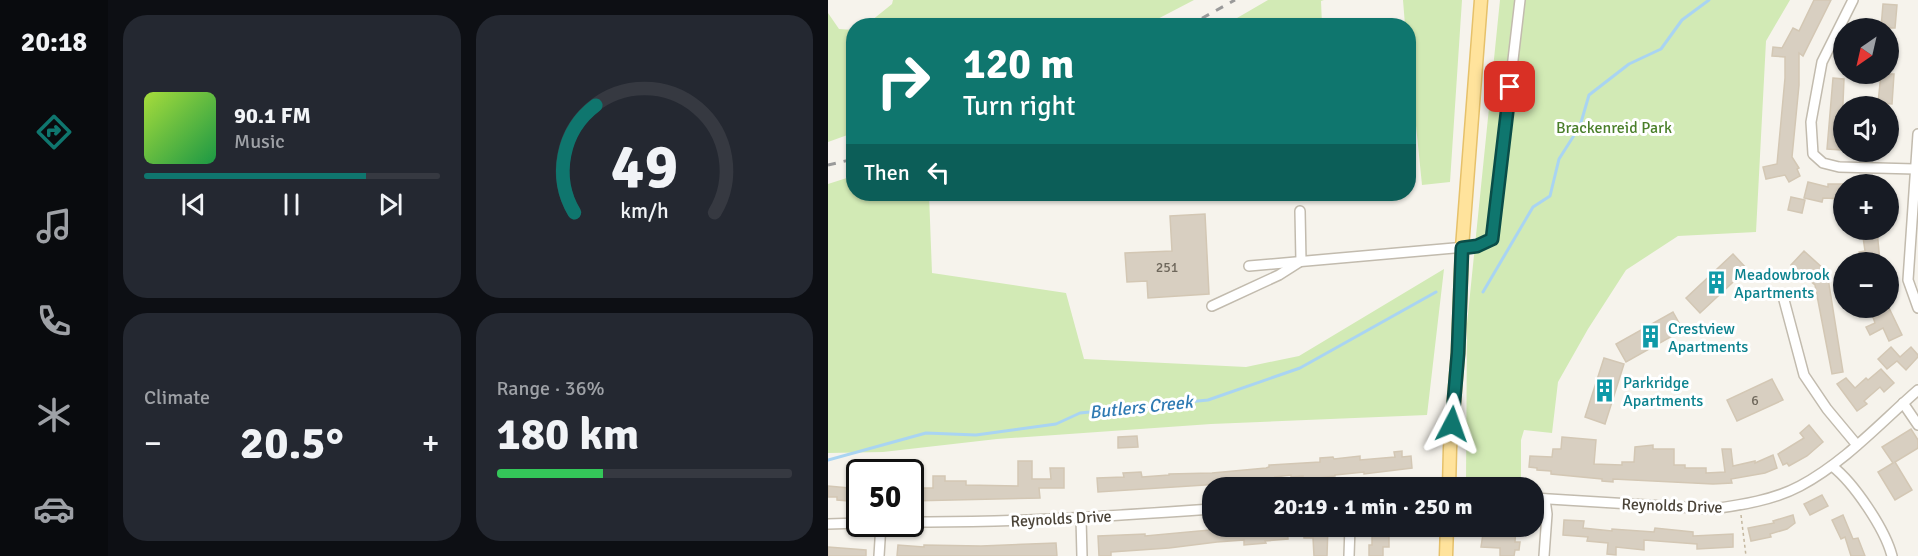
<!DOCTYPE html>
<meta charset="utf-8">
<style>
:root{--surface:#171b24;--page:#242831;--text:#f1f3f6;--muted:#9ea1a6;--line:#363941;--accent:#0f766e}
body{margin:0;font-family:Signika,sans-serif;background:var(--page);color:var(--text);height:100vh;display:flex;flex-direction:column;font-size:22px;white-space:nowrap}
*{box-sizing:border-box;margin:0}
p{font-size:20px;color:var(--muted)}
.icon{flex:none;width:33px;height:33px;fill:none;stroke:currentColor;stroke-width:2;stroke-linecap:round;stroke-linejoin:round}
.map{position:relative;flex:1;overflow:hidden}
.details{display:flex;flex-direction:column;gap:15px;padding:15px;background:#0d0f14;width:720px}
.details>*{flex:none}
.banner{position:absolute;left:18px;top:18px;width:570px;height:183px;border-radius:24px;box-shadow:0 2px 4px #0004;background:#0f766e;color:#fff;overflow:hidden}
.needle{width:39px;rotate:214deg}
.controls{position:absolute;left:1005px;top:18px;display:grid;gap:12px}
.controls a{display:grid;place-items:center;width:66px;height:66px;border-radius:50%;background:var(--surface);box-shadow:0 2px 4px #0004;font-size:30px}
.speed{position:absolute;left:18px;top:459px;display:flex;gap:12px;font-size:30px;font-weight:700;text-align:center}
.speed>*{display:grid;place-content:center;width:78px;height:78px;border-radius:50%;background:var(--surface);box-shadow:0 2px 4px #0004;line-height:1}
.speed .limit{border:3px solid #111;border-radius:9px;background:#fff;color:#111}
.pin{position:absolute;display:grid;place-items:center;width:51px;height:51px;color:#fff;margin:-26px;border-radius:12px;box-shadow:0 3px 9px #0006}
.me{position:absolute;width:66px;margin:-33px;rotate:4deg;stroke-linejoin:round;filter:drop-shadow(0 0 4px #0008)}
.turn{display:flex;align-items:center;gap:21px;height:126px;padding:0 18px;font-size:27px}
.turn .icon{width:78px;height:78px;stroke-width:2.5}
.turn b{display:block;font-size:42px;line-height:51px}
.then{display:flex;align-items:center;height:57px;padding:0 18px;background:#0003;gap:12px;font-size:22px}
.big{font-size:45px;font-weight:700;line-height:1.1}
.details .card{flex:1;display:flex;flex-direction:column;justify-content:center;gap:9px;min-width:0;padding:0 21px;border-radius:24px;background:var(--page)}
.details .dial{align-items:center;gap:0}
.dial svg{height:156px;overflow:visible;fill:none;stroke:var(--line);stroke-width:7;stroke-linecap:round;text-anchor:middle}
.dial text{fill:var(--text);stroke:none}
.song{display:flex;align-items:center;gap:18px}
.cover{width:72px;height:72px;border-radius:9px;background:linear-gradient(135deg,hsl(80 70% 55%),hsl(140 70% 35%))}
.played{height:6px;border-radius:3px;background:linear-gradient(90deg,var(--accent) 75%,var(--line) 75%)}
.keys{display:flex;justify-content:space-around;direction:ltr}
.heat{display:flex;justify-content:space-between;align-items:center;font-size:33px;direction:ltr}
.charge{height:9px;border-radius:4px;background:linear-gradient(90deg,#34c759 36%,var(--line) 0)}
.details .tiles{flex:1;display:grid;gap:15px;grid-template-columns:repeat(2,1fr)}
.trip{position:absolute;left:374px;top:477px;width:342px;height:60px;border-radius:24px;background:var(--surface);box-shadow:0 2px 4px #0004;font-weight:700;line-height:60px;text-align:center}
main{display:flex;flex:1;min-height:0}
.tabs{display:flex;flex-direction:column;width:108px;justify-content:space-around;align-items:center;background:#090b0e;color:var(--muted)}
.tabs .icon{width:42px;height:42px}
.tabs .selected{color:var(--accent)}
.tabs b{font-size:27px;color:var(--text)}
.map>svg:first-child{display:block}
.green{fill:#d2eab5}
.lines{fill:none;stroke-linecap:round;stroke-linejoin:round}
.stream{stroke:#a9d4f2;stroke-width:3}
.building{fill:#d8cfc1;stroke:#d3c7b4;stroke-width:1.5}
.minor-casing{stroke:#c2bbae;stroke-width:12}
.major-casing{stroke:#e6c16a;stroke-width:15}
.path{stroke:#c4b79f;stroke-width:1.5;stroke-dasharray:3 3;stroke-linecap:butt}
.minor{stroke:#fff;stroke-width:9}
.major{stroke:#ffe39c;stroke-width:12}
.rail{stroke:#9a9a9a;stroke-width:3;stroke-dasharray:8 8;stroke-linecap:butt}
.route-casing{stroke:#0a4d48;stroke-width:15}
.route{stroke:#0f766e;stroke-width:10}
.labels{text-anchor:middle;stroke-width:6;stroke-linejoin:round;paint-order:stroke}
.number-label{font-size:14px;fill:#6e675b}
.park-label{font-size:16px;fill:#4a7f2a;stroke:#fff}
.culture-label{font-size:16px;fill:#0d838f;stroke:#fff;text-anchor:start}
.street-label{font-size:16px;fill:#4b4439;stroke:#fff}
.water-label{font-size:18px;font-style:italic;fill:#2e7ab2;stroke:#fff}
</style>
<main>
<nav class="tabs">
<b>20:18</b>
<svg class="icon selected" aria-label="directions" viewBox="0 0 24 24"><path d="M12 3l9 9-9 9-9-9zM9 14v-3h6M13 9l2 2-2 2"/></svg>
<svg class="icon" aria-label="music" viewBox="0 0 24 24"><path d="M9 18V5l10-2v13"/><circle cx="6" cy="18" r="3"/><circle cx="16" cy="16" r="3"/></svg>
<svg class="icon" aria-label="phone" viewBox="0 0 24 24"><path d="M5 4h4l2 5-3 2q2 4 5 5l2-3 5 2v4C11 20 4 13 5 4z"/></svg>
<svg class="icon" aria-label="climate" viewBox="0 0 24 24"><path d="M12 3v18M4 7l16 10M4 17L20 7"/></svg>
<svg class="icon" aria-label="car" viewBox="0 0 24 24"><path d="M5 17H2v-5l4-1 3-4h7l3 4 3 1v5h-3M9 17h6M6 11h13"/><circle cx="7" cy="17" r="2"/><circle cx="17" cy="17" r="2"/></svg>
</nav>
<section class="details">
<div class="tiles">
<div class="card">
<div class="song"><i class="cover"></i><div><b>90.1 FM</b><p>Music</p></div></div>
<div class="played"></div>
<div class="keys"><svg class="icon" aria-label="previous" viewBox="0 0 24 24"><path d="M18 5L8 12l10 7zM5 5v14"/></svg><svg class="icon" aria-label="pause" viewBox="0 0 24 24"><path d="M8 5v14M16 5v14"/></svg><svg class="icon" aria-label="next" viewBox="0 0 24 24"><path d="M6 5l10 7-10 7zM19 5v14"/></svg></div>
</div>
<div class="card dial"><svg viewBox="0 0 100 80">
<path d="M14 69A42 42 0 1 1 86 69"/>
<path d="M14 69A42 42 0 0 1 25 14" stroke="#0f766e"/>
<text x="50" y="56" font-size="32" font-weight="700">49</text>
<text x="50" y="72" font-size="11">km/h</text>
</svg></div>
<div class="card"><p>Climate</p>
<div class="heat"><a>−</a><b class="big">20.5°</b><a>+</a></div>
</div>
<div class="card"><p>Range · 36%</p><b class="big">180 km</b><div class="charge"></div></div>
</div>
</section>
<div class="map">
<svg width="1090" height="556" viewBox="0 0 1090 556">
<rect width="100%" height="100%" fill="#f6f3ec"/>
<g class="green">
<polygon points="65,0 366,0 318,25 38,25 64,4"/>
<polygon points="440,0 496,0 493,1 494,25 397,25"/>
<polygon points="575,0 634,0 622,182 594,185 581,56 580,26 577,25"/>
<polygon points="672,0 962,0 938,41 928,232 850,236 798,270 760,329 730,382 724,433 696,430 693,440 693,484 638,481 639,324"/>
<polygon points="0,13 11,29 26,30 25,133 0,142"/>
<polygon points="25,176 26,194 101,194 104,273 238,293 256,359 418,367 471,356 616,269 599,415 383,424 169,439 55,452 0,453 0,184"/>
</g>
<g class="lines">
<g class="stream">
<polyline points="655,292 705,207 722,196 731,159 752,126 761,95 801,64 833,49 854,20 881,0"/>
<polyline points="0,460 98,433 148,435 228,424 252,413 380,400 472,368 608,292"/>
</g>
</g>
<g class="building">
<polygon points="986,0 1003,0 975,56 971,53 971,85 964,157 971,168 969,169 972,176 961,182 957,175 938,179 935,167 949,164 957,78 957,57 944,56 945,47 954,48 965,28 971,31"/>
<polygon points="1055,4 1069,5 1067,28 1053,28"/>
<polygon points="1053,74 1066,74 1064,104 1050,103"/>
<polygon points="1005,78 1016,79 1013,150 999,149"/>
<polygon points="980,182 1000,187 1000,184 1016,184 1016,199 995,198 994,202 976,198"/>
<polygon points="963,197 977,200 974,213 960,210"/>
<polygon points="377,214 381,294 320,298 319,281 299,282 297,253 344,251 342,216"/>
<polygon points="1034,230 1049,230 1052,262 1033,262 1031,252 1037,251"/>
<polygon points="976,251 999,272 1015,372 1004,374 987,285 963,265"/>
<polygon points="905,254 919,269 872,313 858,298"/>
<polygon points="1042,308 1061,308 1074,335 1061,341 1055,328 1042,335 1038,327 1047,323"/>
<polygon points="845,312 855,330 798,362 788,344"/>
<polygon points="1063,347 1072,357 1083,347 1090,355 1090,357 1078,370 1069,361 1059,369 1050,359"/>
<polygon points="776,358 796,364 777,424 757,417"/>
<polygon points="1053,369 1066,383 1056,392 1052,387 1036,401 1039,404 1029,411 1009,384 1018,378 1027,388 1038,378 1040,380"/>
<polygon points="944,379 955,400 909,421 899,400"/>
<polygon points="981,425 995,442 979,456 961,466 959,463 955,465 950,454 976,438 972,433"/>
<polygon points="1083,429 1090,440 1090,448 1067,462 1084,490 1067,500 1050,472 1065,463 1054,447"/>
<polygon points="309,436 310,447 290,448 290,437"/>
<polygon points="734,437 768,440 766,464 794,465 794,462 806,462 807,447 825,445 825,449 846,449 846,465 857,465 857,468 878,468 878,473 897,472 894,449 903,449 905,466 927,461 927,463 945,455 949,468 937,473 903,479 904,483 885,484 785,479 785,482 774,481 774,479 723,474 723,471 709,470 709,468 701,467 702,456 724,457 725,449 733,449"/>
<polygon points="574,451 574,457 583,456 584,468 536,474 536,472 507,475 507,476 489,478 475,479 475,476 463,477 463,475 447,477 448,480 439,481 270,492 269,478 296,477 295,473 313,472 314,477 341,475 341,474 384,473 438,468 441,467 441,465 492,462 492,458 505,457 506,459 532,456 532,460 567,457 566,452"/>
<polygon points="190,461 204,461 204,479 223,479 222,468 236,468 236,488 211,488 212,498 82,501 82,488 105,488 105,476 117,476 117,481 138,481 138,485 190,486"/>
<polygon points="0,486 32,489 32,502 9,500 9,497 0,497"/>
<polygon points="994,495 1000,506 982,515 976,504"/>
<polygon points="965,515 967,523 959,529 942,534 943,537 923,541 920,528 946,523 945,521"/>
<polygon points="1015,515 1025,539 1030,538 1037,556 1023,556 1017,537 1013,539 1004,520"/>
<polygon points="736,520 756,521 755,528 784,531 784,529 826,532 827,528 865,532 865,536 905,534 905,547 869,549 869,544 816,540 816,550 788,547 788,555 779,554 780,543 759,541 760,537 735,535"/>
<polygon points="459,526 460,539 437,541 438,543 416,545 416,540 389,542 341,548 283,552 283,556 271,556 270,536 317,534 317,536 393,529 413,528 413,531"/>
<polygon points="475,526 500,526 499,556 486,556 485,538 476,538"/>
<polygon points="544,526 561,526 561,547 555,547 555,556 541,556 541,545 544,545"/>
<polygon points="674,526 688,526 687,542 692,542 691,550 687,550 686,556 672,556 672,548 653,547 656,527 674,528"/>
<polygon points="228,543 229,556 69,556 70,545 96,547 96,545 153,546"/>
<polygon points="0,547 38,550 38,556 0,556"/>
</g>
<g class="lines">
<defs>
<g id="minor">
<polyline points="1025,0 994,62 983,122 985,154 995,163 1011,167 1087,169"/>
<polyline points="1090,134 1080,280 1090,308"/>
<polyline points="421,266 649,246 664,239 692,0"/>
<polyline points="956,300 976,375 999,409 1029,445"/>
<polyline points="384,306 451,275 473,261 472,211"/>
<polyline points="1075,403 1090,425"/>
<path d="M 1004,466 C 1026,483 1057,529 1064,556"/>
<polyline points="55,472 55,469"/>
<path d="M 705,498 L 884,509 C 913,505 946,500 972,486 C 1017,462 1052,423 1090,390"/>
<polyline points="253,518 254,556"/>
<path d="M 82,522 C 183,523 284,516 384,509"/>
<polyline points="0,524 32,523"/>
<polyline points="51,556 53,524"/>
<polyline points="521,556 522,526"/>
<polyline points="716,556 719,514 717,499"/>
</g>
<g id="major">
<polyline points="621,488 622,448 630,353 634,248 653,0"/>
<polyline points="618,556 619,526"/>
</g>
</defs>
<use href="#minor" class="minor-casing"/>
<use href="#major" class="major-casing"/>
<polyline class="path" points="913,515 918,556"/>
<use href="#minor" class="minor"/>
<use href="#major" class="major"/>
<g class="rail">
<polyline points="360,26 407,0"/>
<polyline points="0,165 26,159"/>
</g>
</g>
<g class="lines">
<defs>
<polyline id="route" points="624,424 630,353 634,248 649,246 664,239 682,87"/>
</defs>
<use href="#route" class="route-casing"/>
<use href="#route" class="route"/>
</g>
<defs>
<symbol id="building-bare" viewBox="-9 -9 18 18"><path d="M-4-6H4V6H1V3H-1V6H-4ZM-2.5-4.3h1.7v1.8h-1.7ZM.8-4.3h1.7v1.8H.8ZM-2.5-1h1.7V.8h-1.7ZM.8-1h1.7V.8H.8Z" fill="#0f9aa8" stroke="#fff" stroke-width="2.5" paint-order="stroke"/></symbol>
</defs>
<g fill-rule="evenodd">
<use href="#building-bare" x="872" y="266" width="33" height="33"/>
<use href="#building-bare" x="806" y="320" width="33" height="33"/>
<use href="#building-bare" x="760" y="374" width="33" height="33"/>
</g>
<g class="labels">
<g class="number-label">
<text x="339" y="272">251</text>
<text x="927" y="405">6</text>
</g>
<g class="park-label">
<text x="786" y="133">Brackenreid Park</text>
</g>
<g class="culture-label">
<text x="906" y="280">Meadowbrook<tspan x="906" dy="18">Apartments</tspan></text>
<text x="840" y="334">Crestview<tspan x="840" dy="18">Apartments</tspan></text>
<text x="795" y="388">Parkridge<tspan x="795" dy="18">Apartments</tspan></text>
</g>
<g class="street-label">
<text transform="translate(844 505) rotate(2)" y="6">Reynolds Drive</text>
<text transform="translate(233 518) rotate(-3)" y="6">Reynolds Drive</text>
</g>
<g class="water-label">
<text transform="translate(313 407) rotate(-6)" y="6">Butlers Creek</text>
</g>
</g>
</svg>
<div class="controls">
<a><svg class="needle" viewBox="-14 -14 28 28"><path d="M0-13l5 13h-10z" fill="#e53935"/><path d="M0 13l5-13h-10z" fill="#9ea1a6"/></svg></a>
<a><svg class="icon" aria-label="sound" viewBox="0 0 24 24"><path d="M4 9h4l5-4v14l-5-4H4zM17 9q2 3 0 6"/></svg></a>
<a>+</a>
<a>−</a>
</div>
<div class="speed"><div class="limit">50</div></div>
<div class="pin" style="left:682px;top:87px;background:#d93025"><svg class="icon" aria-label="arrive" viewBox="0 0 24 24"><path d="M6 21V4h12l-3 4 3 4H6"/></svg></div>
<svg class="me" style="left:624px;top:424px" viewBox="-20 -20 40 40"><path d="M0-17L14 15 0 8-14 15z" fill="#0f766e" stroke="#fff" stroke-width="4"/></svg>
<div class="trip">20:19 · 1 min · 250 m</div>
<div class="banner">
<div class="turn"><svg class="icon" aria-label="right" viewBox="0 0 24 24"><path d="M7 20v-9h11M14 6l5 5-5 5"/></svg><div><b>120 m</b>Turn right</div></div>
<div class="then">Then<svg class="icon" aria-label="left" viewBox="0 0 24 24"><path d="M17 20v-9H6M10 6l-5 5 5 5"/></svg></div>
</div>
</div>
</main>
